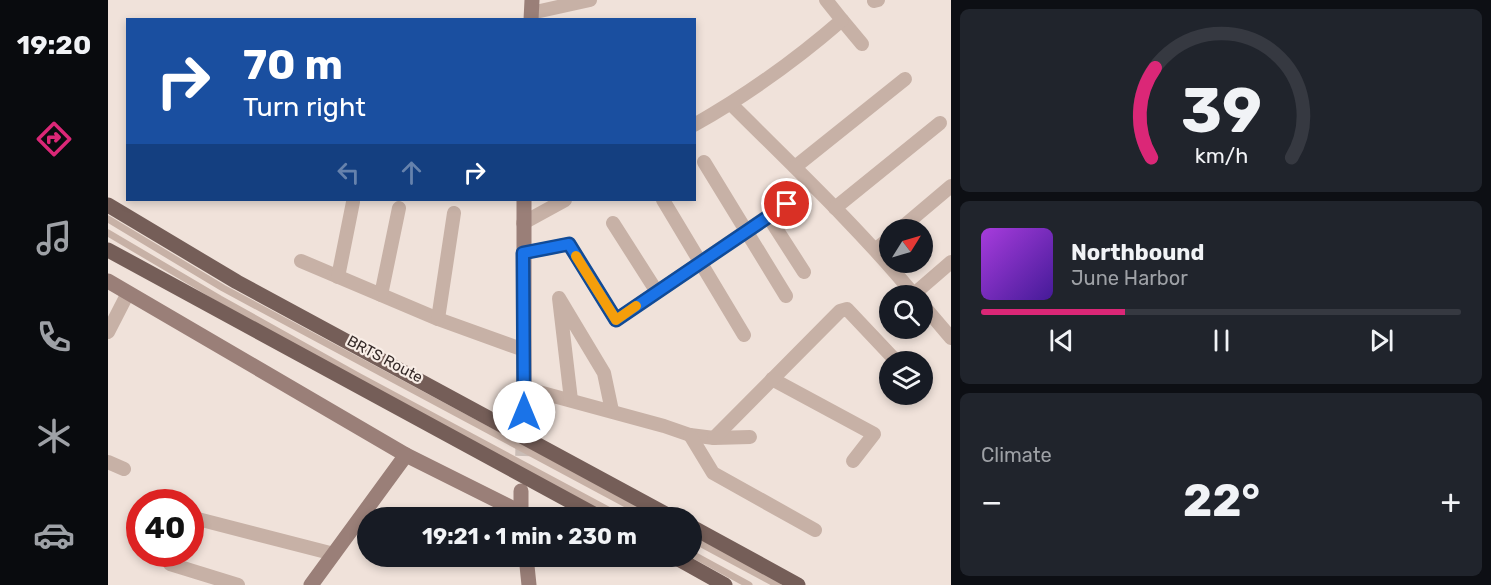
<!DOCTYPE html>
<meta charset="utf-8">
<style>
:root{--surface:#171b24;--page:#20242c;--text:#f1f3f6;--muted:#9ea1a6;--line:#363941;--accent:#db2777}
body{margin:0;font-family:Rubik,sans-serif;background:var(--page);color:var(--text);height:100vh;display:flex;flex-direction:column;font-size:22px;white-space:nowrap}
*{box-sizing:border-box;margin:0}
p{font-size:20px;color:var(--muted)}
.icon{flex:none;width:33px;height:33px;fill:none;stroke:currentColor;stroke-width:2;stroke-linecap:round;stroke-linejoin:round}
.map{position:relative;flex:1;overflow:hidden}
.drawer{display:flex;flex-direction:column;gap:9px;padding:9px;background:#0d0f14;width:540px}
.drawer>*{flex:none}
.hud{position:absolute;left:18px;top:18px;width:570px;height:183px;border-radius:0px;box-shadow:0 3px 9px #0003;background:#1a4fa0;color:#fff;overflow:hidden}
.needle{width:39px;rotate:53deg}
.buttons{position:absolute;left:771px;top:219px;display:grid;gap:12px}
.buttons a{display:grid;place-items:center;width:54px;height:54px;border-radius:50%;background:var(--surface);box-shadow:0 3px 9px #0003;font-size:30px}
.speed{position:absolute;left:18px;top:489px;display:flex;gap:12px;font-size:30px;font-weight:700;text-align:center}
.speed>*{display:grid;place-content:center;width:78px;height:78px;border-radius:50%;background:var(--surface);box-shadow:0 3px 9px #0003;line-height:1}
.speed .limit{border:9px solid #d22;background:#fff;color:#111}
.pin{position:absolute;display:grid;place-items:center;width:51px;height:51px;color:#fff;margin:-26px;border:3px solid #fff;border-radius:50%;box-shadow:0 2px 6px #0007}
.me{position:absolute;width:66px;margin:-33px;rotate:0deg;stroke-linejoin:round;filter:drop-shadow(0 0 4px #0008)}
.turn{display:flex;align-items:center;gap:21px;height:126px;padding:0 18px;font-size:27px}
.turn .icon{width:78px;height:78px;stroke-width:2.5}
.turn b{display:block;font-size:42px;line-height:51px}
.lanes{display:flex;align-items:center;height:57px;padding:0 18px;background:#0003;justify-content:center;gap:30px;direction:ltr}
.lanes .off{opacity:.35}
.big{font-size:45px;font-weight:700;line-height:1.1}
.drawer .tile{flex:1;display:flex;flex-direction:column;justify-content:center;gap:9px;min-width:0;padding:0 21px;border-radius:9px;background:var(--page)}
.drawer .dial{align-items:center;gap:0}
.dial svg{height:156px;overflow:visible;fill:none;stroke:var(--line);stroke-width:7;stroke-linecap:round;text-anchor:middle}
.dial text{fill:var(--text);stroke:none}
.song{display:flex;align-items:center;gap:18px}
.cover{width:72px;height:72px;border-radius:9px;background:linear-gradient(135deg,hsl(280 70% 55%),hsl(260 70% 35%))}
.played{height:6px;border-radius:3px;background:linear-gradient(90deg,var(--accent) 30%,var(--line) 30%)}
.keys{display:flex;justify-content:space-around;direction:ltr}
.heat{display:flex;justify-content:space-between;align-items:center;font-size:33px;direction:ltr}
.trip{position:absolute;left:249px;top:507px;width:345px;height:60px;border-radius:30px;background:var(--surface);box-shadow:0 3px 9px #0003;font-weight:700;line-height:60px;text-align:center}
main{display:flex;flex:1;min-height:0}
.tabs{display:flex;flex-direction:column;width:108px;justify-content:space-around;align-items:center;background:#090b0e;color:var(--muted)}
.tabs .icon{width:42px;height:42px}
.tabs .active{color:var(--accent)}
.tabs b{font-size:27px;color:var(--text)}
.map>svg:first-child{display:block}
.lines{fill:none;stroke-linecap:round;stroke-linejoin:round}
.secondary-tunnel{stroke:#cabdb6;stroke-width:15;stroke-dasharray:15 8;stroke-linecap:butt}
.lane{stroke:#c7b1a6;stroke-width:7}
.street{stroke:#c7b1a6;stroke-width:14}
.secondary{stroke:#9a7f78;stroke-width:15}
.primary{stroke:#755e58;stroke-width:15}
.route-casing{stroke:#114b97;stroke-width:15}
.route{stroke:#1a73e8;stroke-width:10}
.slow{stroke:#f59e0b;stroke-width:10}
.labels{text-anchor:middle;stroke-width:4.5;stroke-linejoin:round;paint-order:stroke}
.street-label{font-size:15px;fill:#342927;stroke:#f8ede6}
</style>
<main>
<nav class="tabs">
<b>19:20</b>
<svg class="icon active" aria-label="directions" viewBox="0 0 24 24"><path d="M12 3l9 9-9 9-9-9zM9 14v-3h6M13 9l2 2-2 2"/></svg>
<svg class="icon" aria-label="music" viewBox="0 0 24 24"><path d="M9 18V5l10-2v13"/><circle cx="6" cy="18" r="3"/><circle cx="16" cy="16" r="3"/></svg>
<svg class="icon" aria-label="phone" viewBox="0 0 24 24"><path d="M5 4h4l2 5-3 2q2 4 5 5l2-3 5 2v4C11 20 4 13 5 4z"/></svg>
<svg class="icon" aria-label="climate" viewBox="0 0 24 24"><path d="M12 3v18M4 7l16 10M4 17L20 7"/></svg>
<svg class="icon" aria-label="car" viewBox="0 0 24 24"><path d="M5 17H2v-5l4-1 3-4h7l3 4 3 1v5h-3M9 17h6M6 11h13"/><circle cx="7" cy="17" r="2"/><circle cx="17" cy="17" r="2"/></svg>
</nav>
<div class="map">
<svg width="843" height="585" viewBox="0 0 843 585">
<rect width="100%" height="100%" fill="#f0e2da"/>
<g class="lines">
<polyline class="secondary-tunnel" points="414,479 416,412"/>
<g class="lane">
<polyline points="0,219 115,288 544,518"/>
<polyline points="0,233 112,299 250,376 515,518"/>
<polyline points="584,539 670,585"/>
<polyline points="584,554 641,585"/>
</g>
<g class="street">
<polyline points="766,1 770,0"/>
<polyline points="423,13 482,0"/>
<polyline points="734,20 754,44"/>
<path d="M 623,104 C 686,167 750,227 807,296"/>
<path d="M 586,125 C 639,95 688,60 734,20 L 718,0"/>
<polyline points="596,162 678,296"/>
<polyline points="687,167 797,79"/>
<polyline points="555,200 636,335"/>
<polyline points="727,208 832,123"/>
<polyline points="660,216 679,204"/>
<polyline points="415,223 457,200"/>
<polyline points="505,223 549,292"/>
<polyline points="791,230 843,186"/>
<polyline points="768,249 782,238"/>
<polyline points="415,253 461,244 508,320 660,216 696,272"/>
<polyline points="193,261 330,319 416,350"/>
<polyline points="230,277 245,202"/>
<polyline points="806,294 843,262"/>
<polyline points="273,295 291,208"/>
<polyline points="814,304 843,338"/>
<polyline points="330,319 346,213"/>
<polyline points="0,332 20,293"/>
<polyline points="664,379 766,434 745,461"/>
<polyline points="416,388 556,426 582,435 606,438 642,437"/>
<polyline points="463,400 451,298 496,373 504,411"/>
<polyline points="582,435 605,473 707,530"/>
<polyline points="606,438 732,311 739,309 789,362"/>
<polyline points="0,462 16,469"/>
<polyline points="86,518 226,554"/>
<polyline points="62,564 130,585"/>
</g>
<g class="secondary">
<polyline points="423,20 424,0"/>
<polyline points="0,281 298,455 412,512"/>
<polyline points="416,412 416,200"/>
<polyline points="413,518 413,491"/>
<polyline points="418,556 421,585"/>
<polyline points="203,585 298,455"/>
</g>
<g class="primary">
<polyline points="0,205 129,282 565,518"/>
<polyline points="0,250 493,518"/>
<polyline points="584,527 690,585"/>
<polyline points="565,556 617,585"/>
</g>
</g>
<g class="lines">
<defs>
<polyline id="route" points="416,412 415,253 461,244 508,320 679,204"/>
</defs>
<use href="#route" class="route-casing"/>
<use href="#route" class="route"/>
<polyline class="slow" points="468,256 508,320 528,306"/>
</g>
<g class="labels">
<g class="street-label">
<text transform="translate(277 359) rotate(28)" y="5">BRTS Route</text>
</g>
</g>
</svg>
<div class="buttons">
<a><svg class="needle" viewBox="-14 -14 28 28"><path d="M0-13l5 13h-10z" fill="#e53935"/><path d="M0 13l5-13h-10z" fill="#9ea1a6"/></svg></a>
<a><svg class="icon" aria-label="search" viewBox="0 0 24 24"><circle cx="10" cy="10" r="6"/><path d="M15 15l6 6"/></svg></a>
<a><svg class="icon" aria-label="layers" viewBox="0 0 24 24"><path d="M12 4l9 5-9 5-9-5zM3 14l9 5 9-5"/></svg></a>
</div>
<div class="speed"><div class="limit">40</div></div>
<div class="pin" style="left:679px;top:204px;background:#d93025"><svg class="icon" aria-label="arrive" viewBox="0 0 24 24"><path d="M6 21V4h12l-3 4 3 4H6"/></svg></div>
<svg class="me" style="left:416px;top:412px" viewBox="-20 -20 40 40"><circle r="19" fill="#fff"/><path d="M0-13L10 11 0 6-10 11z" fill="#1a73e8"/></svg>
<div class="trip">19:21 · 1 min · 230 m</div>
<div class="hud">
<div class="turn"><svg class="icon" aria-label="right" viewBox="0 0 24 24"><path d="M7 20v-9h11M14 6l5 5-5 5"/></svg><div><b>70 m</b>Turn right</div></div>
<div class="lanes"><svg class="icon off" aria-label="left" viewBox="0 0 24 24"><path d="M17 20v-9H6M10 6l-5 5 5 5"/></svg><svg class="icon off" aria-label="ahead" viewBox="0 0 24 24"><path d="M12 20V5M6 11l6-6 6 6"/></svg><svg class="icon" aria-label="right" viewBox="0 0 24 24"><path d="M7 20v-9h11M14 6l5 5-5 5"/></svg></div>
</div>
</div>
<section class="drawer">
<div class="tile dial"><svg viewBox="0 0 100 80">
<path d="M14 69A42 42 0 1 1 86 69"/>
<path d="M14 69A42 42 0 0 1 16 23" stroke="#db2777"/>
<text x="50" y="56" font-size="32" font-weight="700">39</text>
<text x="50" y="72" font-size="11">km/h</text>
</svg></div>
<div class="tile">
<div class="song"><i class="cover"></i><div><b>Northbound</b><p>June Harbor</p></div></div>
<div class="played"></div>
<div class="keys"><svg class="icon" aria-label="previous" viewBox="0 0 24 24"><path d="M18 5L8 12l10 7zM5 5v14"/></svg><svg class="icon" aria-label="pause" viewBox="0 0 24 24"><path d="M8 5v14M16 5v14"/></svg><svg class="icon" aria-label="next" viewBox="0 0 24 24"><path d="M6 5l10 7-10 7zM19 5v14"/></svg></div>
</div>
<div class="tile"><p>Climate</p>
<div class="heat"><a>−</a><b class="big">22°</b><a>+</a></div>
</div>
</section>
</main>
